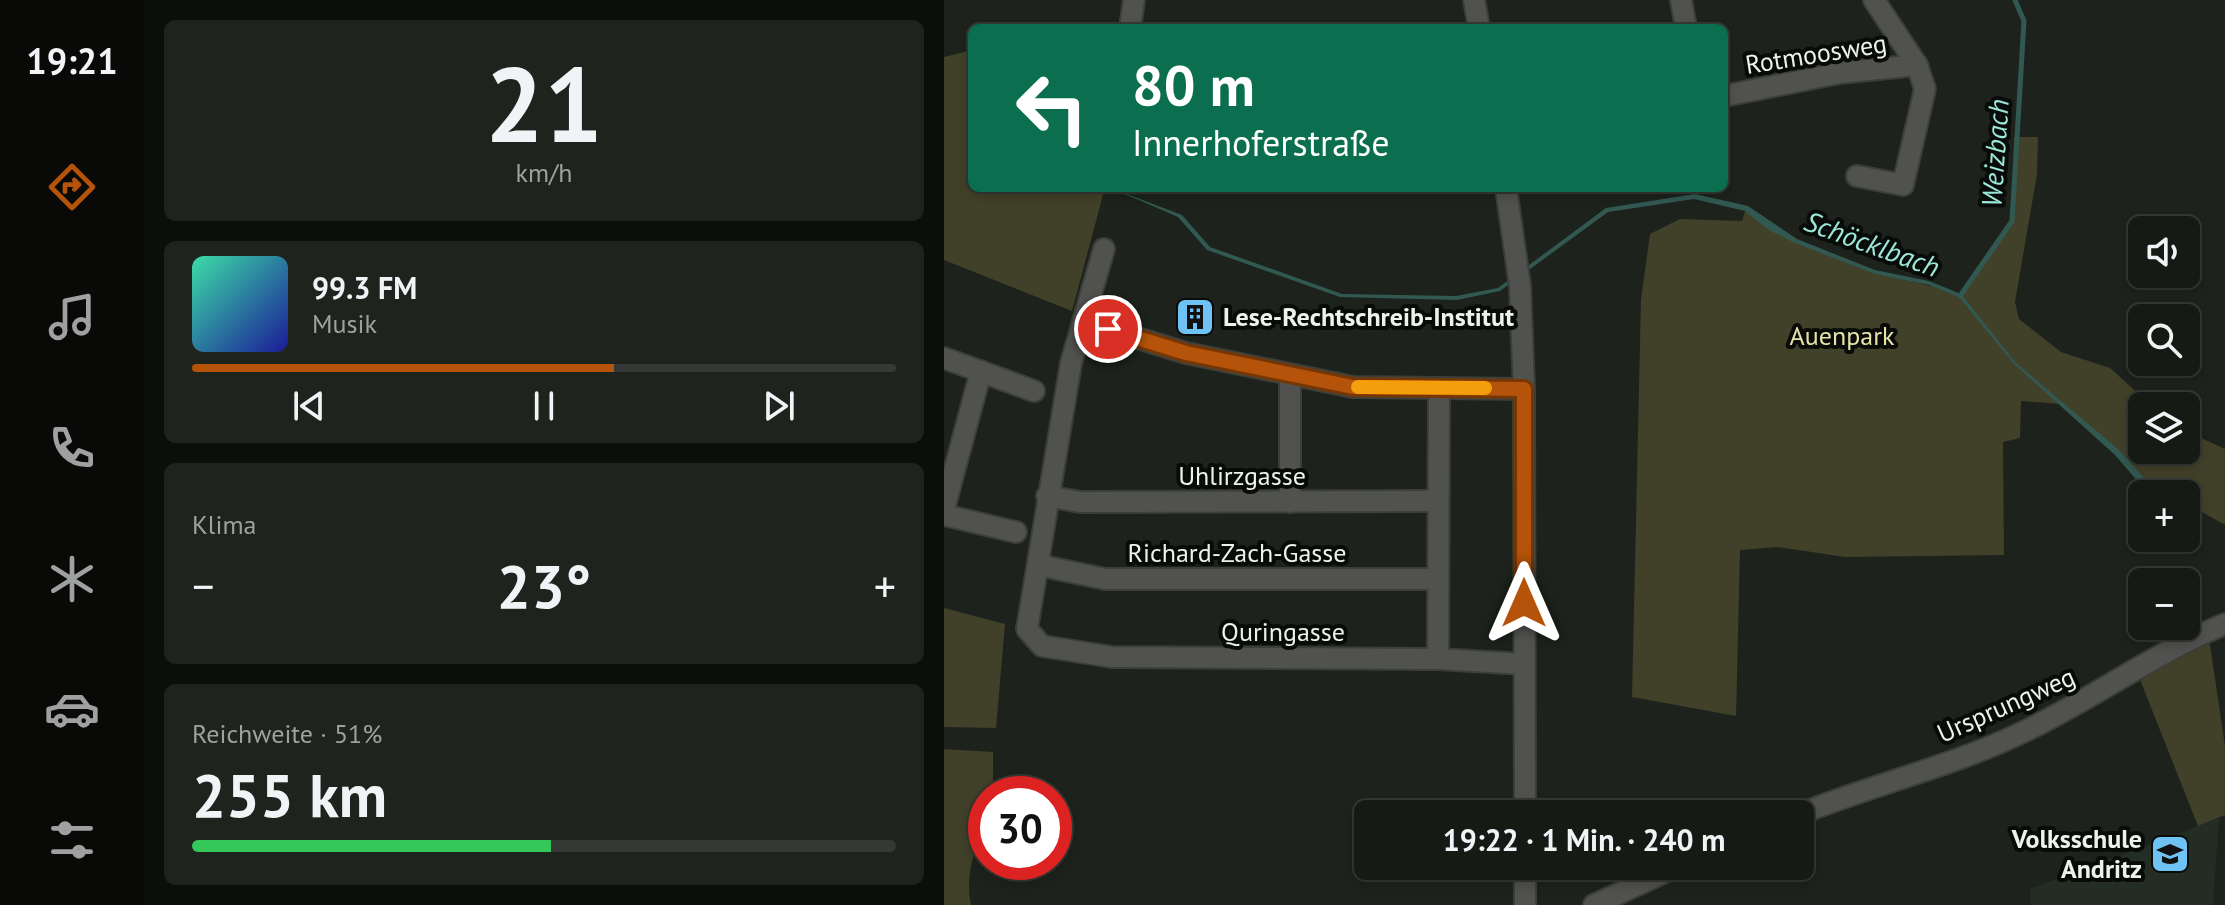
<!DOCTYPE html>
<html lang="de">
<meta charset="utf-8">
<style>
:root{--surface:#161a15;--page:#1f231e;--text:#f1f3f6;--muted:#9ea1a0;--line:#353834;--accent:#b45309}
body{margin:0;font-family:"PT Sans",sans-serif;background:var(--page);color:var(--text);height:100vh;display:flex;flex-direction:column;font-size:30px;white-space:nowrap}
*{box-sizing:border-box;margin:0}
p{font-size:26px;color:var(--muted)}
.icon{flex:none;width:44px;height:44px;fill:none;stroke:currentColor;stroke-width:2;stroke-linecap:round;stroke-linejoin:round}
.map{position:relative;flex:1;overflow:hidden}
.side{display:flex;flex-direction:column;gap:20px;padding:20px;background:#0c0e0c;width:800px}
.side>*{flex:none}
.guide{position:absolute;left:24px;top:24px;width:760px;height:168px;border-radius:12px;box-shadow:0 4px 12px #0003,0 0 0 2px var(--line);background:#0b6e4f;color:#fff;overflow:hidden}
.buttons{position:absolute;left:1184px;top:216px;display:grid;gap:16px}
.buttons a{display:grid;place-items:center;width:72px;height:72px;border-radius:12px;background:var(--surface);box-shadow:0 4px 12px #0003,0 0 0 2px var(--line);font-size:40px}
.speed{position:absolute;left:24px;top:776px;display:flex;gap:16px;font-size:40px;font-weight:700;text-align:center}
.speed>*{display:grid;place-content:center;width:104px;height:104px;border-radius:50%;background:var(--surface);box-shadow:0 4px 12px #0003,0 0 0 2px var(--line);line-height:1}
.speed .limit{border:12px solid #d22;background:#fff;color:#111}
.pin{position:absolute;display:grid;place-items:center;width:68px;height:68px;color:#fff;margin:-34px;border:4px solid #fff;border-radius:50%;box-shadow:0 2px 8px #0007}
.me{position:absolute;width:88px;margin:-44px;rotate:0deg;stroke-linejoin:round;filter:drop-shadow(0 0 6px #0008)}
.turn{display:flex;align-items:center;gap:28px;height:168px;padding:0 32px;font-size:36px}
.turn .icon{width:104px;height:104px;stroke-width:2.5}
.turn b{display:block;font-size:56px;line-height:68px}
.big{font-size:60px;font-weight:700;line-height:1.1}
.side .widget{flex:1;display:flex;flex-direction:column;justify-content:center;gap:12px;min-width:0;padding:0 28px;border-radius:12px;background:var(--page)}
.side .dial{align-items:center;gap:0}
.dial b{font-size:104px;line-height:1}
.song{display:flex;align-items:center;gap:24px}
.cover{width:96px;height:96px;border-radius:12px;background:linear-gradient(135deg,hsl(160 70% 55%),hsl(240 70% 35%))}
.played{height:8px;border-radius:4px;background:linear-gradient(90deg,var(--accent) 60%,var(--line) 60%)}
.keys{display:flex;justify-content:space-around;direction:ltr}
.heat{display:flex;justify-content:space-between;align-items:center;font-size:44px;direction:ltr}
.charge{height:12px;border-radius:6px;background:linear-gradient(90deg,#34c759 51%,var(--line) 0)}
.trip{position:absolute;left:410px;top:800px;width:460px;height:80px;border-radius:12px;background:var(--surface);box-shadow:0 4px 12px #0003,0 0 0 2px var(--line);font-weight:700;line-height:80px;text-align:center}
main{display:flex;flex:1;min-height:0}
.dock{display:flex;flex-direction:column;width:144px;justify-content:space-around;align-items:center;background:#090a08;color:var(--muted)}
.dock .icon{width:56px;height:56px}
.dock .on{color:var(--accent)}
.dock b{font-size:36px;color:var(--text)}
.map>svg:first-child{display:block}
.built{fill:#232d23}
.green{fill:#414029}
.water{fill:#315952}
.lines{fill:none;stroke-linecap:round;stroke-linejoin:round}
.stream{stroke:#315952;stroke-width:5}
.street-casing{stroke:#3a3f39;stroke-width:24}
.street{stroke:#51524f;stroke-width:20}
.route-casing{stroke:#753606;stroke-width:20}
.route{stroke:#b45309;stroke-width:14}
.slow{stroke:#f59e0b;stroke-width:14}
.labels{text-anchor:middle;stroke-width:8;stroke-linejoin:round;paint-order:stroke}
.street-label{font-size:26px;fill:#eef2ee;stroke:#090b09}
.poi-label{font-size:26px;font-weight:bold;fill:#eef2ee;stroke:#090b09;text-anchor:start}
.park-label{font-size:26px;fill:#e5e3a7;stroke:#090b09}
.water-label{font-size:28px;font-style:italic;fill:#9be7d8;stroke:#090b09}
</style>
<main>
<nav class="dock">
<b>19:21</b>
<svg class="icon on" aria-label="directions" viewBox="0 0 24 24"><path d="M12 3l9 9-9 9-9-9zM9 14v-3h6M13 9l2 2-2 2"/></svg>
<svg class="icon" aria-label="music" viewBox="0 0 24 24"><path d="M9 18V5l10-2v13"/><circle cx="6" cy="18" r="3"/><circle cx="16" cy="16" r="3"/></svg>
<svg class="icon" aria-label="phone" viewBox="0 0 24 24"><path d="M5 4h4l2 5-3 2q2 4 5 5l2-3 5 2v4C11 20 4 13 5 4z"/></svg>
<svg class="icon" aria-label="climate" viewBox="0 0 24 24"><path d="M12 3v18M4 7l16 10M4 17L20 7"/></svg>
<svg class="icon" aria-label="car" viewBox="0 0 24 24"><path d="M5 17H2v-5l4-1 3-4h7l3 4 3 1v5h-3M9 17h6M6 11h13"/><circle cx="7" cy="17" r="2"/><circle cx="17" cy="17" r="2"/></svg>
<svg class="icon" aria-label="filters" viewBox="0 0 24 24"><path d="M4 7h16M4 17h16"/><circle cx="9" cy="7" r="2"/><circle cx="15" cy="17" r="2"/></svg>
</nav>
<section class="side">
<div class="widget dial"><b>21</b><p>km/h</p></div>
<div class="widget">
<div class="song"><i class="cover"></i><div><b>99.3 FM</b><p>Musik</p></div></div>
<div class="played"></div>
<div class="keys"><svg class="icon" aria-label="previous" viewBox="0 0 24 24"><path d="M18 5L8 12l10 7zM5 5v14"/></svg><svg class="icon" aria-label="pause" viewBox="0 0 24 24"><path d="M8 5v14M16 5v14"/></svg><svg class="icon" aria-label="next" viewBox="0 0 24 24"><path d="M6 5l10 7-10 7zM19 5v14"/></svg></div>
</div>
<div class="widget"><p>Klima</p>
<div class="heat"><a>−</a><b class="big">23°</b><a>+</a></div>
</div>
<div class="widget"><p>Reichweite · 51%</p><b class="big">255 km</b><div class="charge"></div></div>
</section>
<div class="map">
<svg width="1281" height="905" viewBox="0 0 1281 905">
<rect width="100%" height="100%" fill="#1d221c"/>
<polygon class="built" points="1275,818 1269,905 1087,905 1086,889"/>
<g class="green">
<polygon points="28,50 28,188 154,188 159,195 128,311 0,260 0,57"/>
<path d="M 1070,137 L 1094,137 L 1093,174 L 1071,302 L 1075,319 L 1117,352 L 1166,368 L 1208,406 L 1198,406 L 1198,450 L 1242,450 L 1242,431 L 1281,449 L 1281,525 L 1242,503 L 1242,494 L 1224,494 L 1198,481 L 1173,453 L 1117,404 L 1077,401 L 1076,438 L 1059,442 L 1060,555 L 901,557 L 834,547 L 796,550 L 792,716 L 688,697 L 697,300 L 706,234 L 736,219 L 798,221 L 802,208 C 840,237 885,258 931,272 C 960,281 988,284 1016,296 L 1068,221 Z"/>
<polygon points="0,608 61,624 52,728 0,727"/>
<polygon points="1260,640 1266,645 1281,746 1281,815 1254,826 1195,677"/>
<path d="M 0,749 L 49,752 L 49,794 L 42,794 C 42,836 18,864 27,905 L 0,905 Z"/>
</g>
<polygon class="water" points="167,188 238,215 266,247 398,294 512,296 554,288 662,208 751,194 804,206 853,239 931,270 985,281 1017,294 1072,363 1175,450 1200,478 1229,494 1217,494 1196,484 1171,455 1070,364 1015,297 985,285 931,274 851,243 825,230 801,211 750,199 664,212 556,291 513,300 396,297 263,250 234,217"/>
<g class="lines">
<polyline class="stream" points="1016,296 1068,221 1080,21 1071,0"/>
<defs>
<g id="street">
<polyline points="530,0 535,28"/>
<polyline points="737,0 742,28"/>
<polyline points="186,28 190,0"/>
<polyline points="780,96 895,73 973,65 930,0"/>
<polyline points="913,176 959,185 981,89 973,65"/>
<polyline points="562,188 576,286 580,389 581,814"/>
<polyline points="160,249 127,363 83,629 98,646 168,657 494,659 580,664"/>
<polyline points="139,321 242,353 409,387 580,389"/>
<polyline points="0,358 90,391"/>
<polyline points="103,496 136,502 493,501"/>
<polyline points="346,502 346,375"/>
<polyline points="0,509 37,371"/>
<polyline points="0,515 72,532"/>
<polyline points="94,565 161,579 494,579"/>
<polyline points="494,659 495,389"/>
<path d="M 856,814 C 928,785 1005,767 1075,734 C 1146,701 1208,654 1281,624"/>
<polyline points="581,866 581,905"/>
<polyline points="650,905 734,866"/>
</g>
</defs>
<use href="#street" class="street-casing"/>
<use href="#street" class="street"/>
</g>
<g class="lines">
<defs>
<polyline id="route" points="164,329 242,353 409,387 580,389 580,603"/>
</defs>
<use href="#route" class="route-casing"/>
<use href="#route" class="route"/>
<polyline class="slow" points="414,387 541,388"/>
</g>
<defs>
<symbol id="building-square" viewBox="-11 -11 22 22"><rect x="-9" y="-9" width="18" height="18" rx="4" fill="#6fc2f4" stroke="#090b09"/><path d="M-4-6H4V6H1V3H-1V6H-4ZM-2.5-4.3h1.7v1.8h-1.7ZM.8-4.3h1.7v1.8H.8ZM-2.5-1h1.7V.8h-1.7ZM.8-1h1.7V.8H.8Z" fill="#111"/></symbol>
<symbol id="school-square" viewBox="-11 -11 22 22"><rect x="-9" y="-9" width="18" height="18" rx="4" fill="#6fc2f4" stroke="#090b09"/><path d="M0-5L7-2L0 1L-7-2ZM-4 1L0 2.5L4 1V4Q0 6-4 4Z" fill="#111"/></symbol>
</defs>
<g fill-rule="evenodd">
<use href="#building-square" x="229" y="295" width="44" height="44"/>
<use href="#school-square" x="1204" y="832" width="44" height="44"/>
</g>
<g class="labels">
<g class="street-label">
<text transform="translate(872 54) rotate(-9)" y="9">Rotmoosweg</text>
<text x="298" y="485">Uhlirzgasse</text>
<text x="293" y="562">Richard-Zach-Gasse</text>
<text x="339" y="641">Quringasse</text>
<text transform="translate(1062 705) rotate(-24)" y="9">Ursprungweg</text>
</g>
<g class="poi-label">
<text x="279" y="326">Lese-Rechtschreib-Institut</text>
<text x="1198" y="848" text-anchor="end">Volksschule<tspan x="1198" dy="30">Andritz</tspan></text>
</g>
<g class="park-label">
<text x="898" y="345">Auenpark</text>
</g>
<g class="water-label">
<text transform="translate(1051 153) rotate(-86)" y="10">Weizbach</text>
<text transform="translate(928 244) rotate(20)" y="10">Schöcklbach</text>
</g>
</g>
</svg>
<div class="buttons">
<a><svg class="icon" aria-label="sound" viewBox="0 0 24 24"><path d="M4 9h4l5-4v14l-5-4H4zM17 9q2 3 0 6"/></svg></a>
<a><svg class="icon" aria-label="search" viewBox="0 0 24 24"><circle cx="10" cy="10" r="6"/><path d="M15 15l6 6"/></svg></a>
<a><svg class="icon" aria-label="layers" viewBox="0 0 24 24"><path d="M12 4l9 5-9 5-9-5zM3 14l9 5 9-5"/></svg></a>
<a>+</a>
<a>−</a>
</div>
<div class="speed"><div class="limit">30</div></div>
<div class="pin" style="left:164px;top:329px;background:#d93025"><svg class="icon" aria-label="arrive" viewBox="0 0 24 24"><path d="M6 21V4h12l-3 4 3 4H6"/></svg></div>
<svg class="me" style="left:580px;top:603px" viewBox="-20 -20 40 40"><path d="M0-17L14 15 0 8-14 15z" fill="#b45309" stroke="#fff" stroke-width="4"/></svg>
<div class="trip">19:22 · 1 Min. · 240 m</div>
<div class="guide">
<div class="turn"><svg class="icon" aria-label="left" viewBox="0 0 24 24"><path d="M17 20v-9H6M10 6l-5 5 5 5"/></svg><div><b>80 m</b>Innerhoferstraße</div></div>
</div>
</div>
</main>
